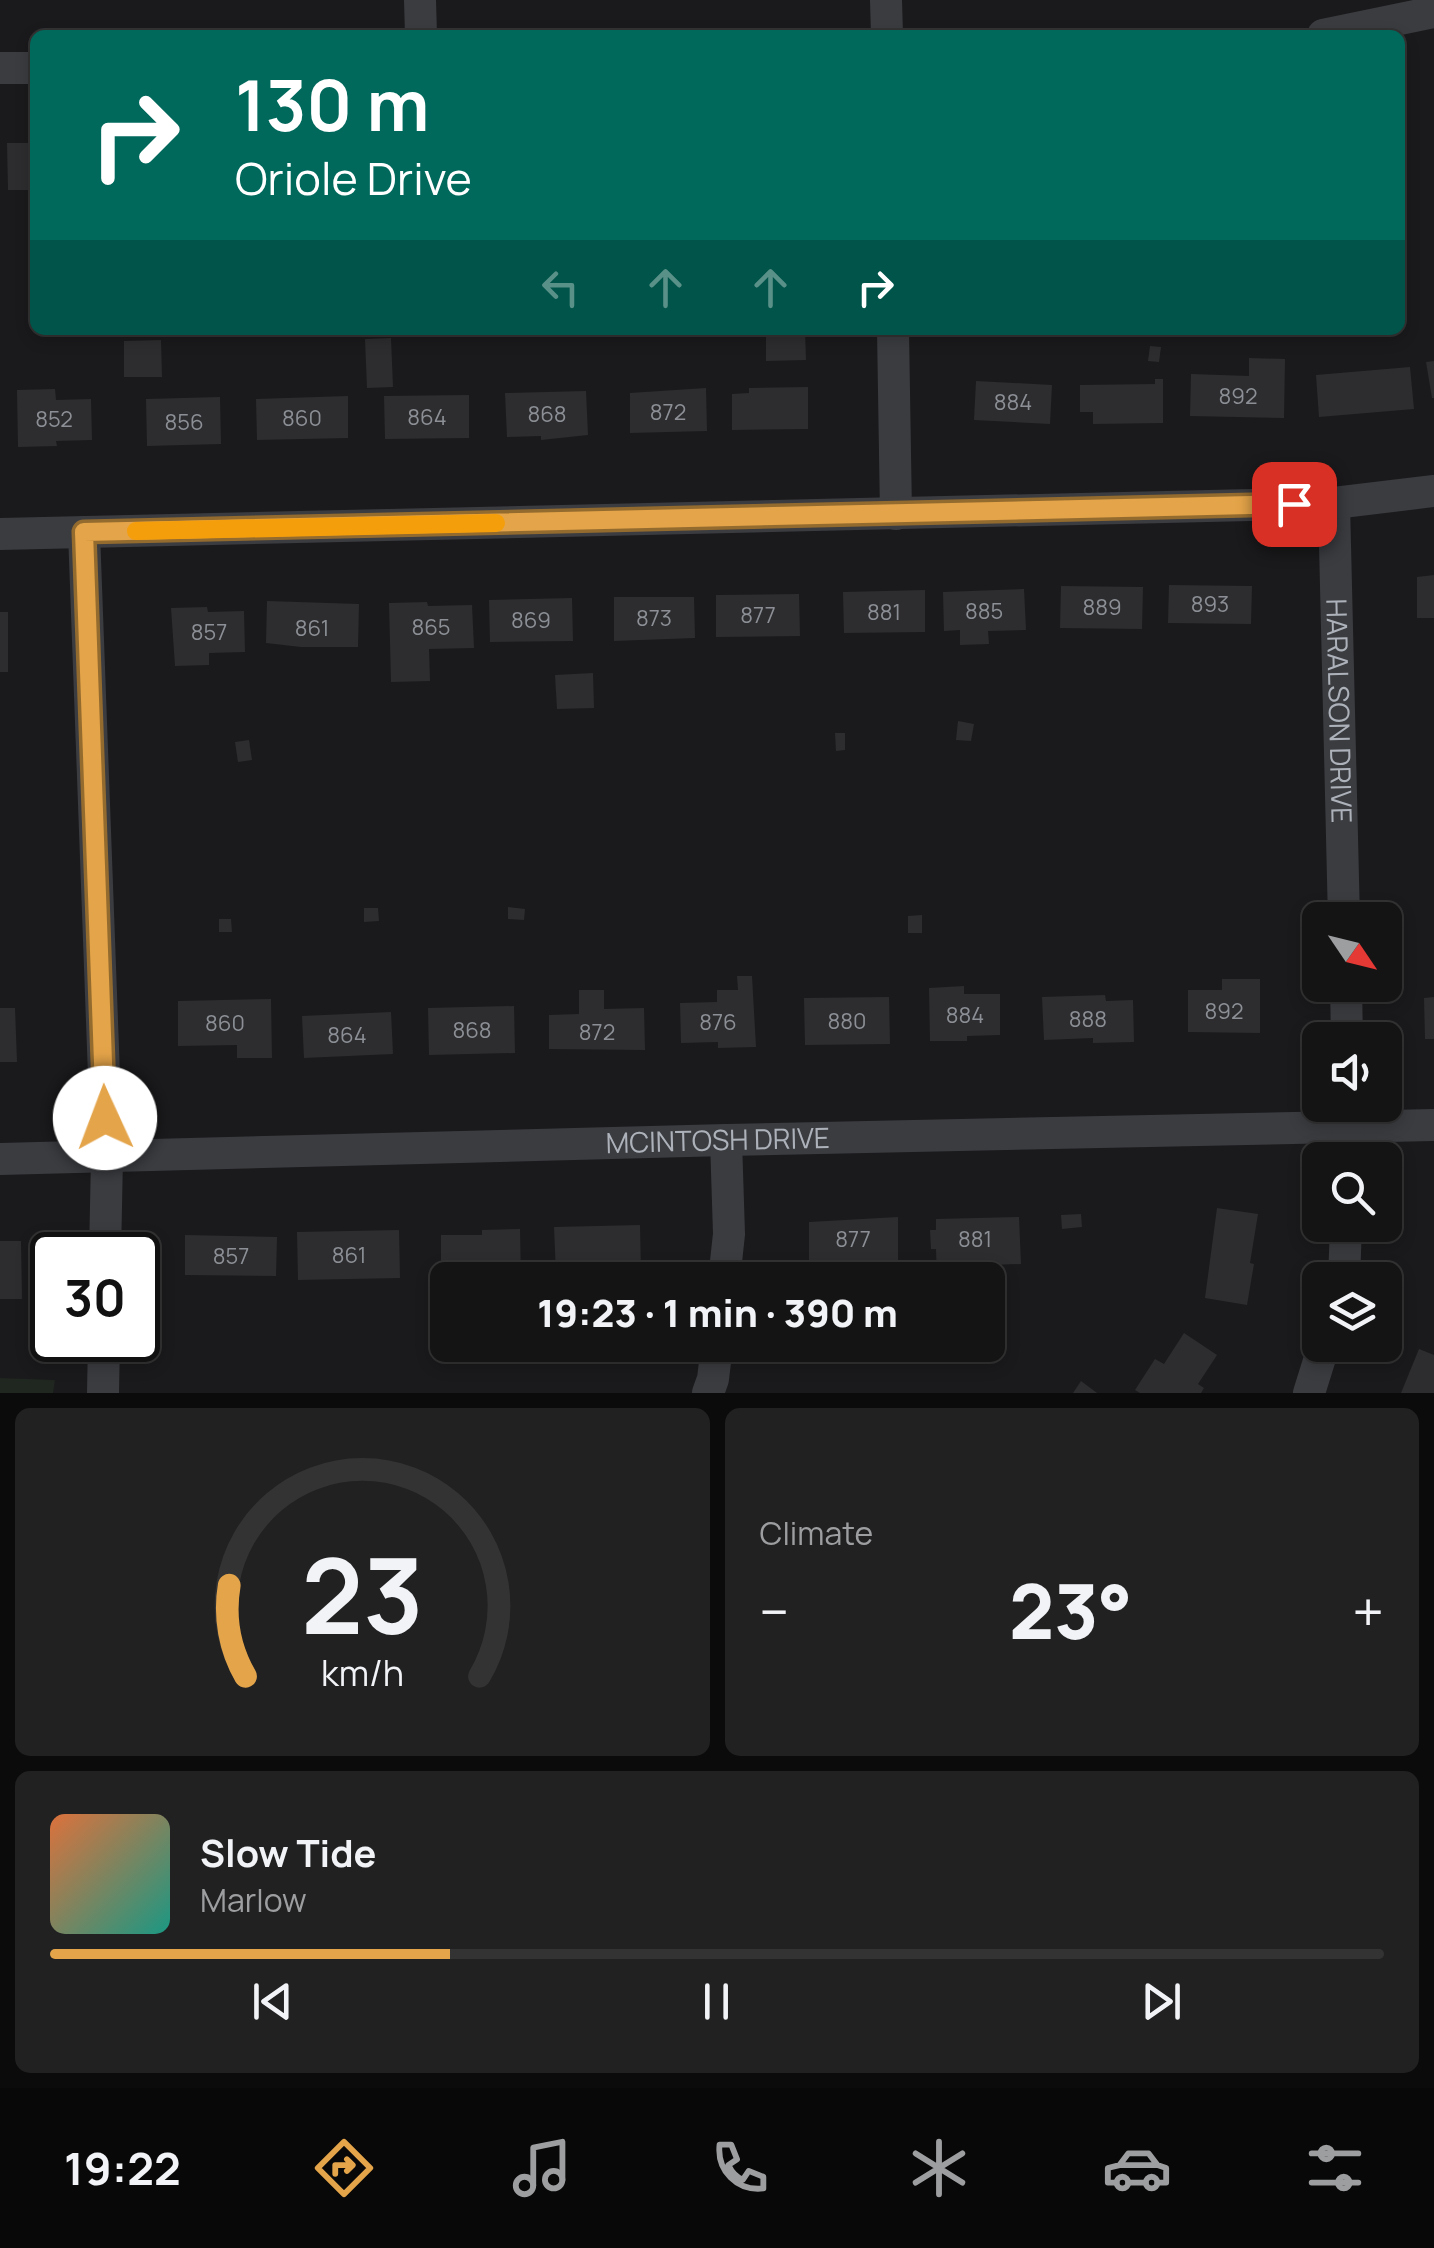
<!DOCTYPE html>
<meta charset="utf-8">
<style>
:root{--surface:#141415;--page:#212122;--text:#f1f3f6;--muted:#9d9ea0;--line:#333334;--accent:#e4a449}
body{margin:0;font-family:Manrope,sans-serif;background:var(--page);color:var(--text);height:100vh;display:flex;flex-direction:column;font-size:38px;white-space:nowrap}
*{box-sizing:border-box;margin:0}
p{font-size:32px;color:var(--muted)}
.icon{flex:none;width:55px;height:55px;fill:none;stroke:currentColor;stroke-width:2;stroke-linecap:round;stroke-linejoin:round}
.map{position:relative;height:1393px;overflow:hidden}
.drawer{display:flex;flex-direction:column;gap:15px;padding:15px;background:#0b0b0c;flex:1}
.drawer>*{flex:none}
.top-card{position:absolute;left:30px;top:30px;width:1375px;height:305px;border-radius:15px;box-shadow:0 5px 15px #0003,0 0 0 2px var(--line);background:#00695c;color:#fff;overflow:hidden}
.needle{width:65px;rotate:125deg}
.buttons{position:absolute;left:1302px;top:902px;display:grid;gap:20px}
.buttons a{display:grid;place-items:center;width:100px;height:100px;border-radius:15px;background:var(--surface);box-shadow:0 5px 15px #0003,0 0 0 2px var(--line);font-size:50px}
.speed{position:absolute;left:30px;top:1232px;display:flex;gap:20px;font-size:50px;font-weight:700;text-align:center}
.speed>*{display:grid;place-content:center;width:130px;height:130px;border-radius:50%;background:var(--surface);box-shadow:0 5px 15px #0003,0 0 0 2px var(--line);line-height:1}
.speed .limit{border:5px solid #111;border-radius:15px;background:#fff;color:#111}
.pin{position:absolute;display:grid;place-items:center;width:85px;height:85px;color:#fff;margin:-42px;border-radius:20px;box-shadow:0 5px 15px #0006}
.me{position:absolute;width:110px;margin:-55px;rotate:358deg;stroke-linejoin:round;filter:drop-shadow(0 0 8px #0008)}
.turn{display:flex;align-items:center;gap:35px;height:210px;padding:0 40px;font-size:45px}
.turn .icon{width:130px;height:130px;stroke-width:2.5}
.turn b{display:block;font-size:70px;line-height:85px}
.lanes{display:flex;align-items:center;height:95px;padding:0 40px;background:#0003;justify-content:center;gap:50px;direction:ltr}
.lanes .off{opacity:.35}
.big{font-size:75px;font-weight:800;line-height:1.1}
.drawer .tile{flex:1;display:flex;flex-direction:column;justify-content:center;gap:15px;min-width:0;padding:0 35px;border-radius:15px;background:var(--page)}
.drawer .dial{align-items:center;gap:0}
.dial svg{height:260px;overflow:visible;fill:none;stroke:var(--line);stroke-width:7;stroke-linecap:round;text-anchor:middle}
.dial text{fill:var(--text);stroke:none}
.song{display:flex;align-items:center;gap:30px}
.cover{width:120px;height:120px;border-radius:15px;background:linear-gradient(135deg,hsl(20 70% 55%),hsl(170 70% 35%))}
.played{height:10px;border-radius:5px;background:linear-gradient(90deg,var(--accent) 30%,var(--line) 30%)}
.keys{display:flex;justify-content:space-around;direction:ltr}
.heat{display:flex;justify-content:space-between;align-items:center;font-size:55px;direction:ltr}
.drawer .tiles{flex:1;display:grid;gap:15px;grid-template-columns:1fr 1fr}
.tile:last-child{grid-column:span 2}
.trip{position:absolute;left:430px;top:1262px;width:575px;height:100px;border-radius:15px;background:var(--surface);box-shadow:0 5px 15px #0003,0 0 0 2px var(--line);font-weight:800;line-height:100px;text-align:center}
.tabs{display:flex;height:160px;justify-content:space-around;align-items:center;background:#080808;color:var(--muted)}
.tabs .icon{width:70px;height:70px}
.tabs .on{color:var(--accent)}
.tabs b{font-size:45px;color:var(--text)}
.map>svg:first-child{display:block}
.green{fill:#202620}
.building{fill:#2d2d2f}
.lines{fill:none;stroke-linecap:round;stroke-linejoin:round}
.minor{stroke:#3b3c40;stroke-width:32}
.route-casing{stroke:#946b2f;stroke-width:25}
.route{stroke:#e4a449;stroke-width:18}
.slow{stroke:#f59e0b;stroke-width:18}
.labels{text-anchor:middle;stroke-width:10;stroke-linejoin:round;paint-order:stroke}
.number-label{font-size:22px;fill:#8c9096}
.street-label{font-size:28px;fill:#adb2ba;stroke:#151517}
</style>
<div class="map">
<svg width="1434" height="1393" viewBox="0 0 1434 1393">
<rect width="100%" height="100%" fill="#1a1a1c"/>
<polygon class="green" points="0,1378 55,1380 53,1393 0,1393"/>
<g class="building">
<polygon points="7,143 35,143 35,190 8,190"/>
<polygon points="766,330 805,330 806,360 766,361"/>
<polygon points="391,338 393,387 367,388 365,339"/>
<polygon points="161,340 162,377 124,377 124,341"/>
<polygon points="1150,346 1161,347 1159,362 1148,361"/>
<polygon points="1249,358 1285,359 1284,418 1190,416 1191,374 1249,376"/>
<polygon points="1434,361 1434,398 1432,398 1426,362"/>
<polygon points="1410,367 1414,409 1319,417 1316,375"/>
<polygon points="1155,379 1163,379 1163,423 1093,424 1093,412 1080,412 1080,385 1155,384"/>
<polygon points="976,381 1052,385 1050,424 974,420"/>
<polygon points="808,387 808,429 732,430 732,394 749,393 749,388"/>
<polygon points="706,388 707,431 630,433 630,393"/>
<polygon points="55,389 56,400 91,399 92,440 56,441 57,446 18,447 17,390"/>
<polygon points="586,391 588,435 541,440 541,436 507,437 505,393"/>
<polygon points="469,395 469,438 385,439 384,396"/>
<polygon points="348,396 348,438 257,440 256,399"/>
<polygon points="220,397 221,444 147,446 146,399"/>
<polygon points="1434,575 1434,618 1417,618 1417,577"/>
<polygon points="1169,585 1252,586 1251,624 1168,623"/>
<polygon points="1061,586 1143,587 1142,629 1060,628"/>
<polygon points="1024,589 1026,630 988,631 989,644 960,645 960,630 944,631 943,592"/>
<polygon points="925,590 925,632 844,633 843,592"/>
<polygon points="799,594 800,636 716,637 716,595"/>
<polygon points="614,597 694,597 695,638 614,641"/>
<polygon points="572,598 573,641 490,642 489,600"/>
<polygon points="267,601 359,604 358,647 301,647 266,643"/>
<polygon points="427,602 428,606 472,605 474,648 429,649 430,681 391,682 389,603"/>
<polygon points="207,607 208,612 244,611 245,652 209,653 209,665 175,666 171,608"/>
<rect x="0" y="612" width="8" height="60"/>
<polygon points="593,673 594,708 557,709 555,675"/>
<polygon points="958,721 974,724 971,741 956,740"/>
<polygon points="835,733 845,733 845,750 836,751"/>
<polygon points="249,740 252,760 238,762 235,742"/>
<polygon points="508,907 525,909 524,920 508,919"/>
<polygon points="364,908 378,908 379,921 364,922"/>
<polygon points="922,915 922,933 908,933 908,916"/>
<polygon points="219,919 231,919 232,932 219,932"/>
<polygon points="737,976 752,976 756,1047 718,1048 718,1042 681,1043 680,1003 717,1002 717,990 738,990"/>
<polygon points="1222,979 1260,979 1260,1033 1188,1032 1188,990 1222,990"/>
<polygon points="964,986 964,994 1000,994 1000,1035 967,1036 967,1041 930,1041 929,988"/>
<polygon points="579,990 604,990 604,1009 644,1008 645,1050 549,1049 549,1015 579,1014"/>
<polygon points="1105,995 1106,1001 1133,1000 1134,1042 1093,1043 1093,1038 1044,1040 1042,997"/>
<polygon points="889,997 890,1044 805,1045 804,998"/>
<polygon points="1434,997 1434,1039 1425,1039 1424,998"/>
<polygon points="271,999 272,1058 237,1058 237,1045 178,1046 178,1001"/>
<polygon points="514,1006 515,1053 429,1055 428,1008"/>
<polygon points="0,1008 15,1008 17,1062 0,1062"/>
<polygon points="391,1012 393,1054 304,1058 302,1016"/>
<polygon points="1217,1208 1258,1214 1250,1263 1254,1264 1247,1305 1205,1298"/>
<polygon points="1081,1214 1082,1227 1062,1229 1061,1215"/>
<polygon points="898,1217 898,1261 868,1263 868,1269 848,1269 848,1264 809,1264 809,1222"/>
<polygon points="1019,1217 1021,1264 956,1266 957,1280 937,1280 936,1249 931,1249 930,1230 936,1230 936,1219"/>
<polygon points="640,1225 641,1272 556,1274 554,1227"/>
<polygon points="520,1229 521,1280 482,1280 482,1276 441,1276 441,1235 482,1235 482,1230"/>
<polygon points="399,1230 400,1278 298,1280 297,1232"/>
<polygon points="185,1235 277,1237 276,1276 185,1275"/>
<polygon points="0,1241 21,1241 22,1299 0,1299"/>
<polygon points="1184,1333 1217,1355 1198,1384 1204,1388 1201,1393 1140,1393 1135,1390 1155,1359 1164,1364"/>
<polygon points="1419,1349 1434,1355 1434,1393 1401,1393"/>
<polygon points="1081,1381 1097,1393 1073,1393"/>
</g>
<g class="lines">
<g class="minor">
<polyline points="420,0 421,35"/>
<polyline points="886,0 887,35"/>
<polyline points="1323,35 1434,12"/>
<polyline points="0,68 35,68"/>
<polyline points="893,330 896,514"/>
<path id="s1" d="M 1334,503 L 1344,920"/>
<polyline points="84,532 107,1157 105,1255"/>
<polyline points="0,534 1334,503 1434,491"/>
<polyline points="1346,985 1347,1040"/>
<path id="s2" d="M 0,1159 L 726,1140 L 1434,1125"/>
<polyline points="1348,1160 1349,1105"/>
<polyline points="724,1280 729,1234 726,1140"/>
<polyline points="1344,1280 1346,1225"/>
<polyline points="103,1393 104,1340"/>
<polyline points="708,1393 713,1379 717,1345"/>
<polyline points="1309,1393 1324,1345"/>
</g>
</g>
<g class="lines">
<defs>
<polyline id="route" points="105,1118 84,532 1294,504"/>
</defs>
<use href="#route" class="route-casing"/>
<use href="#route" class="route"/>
<polyline class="slow" points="136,531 496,523"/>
</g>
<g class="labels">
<g class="number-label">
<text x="1238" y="404">892</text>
<text x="1013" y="410">884</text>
<text x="668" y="420">872</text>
<text x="547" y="422">868</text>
<text x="427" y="425">864</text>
<text x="302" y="426">860</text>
<text x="54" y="427">852</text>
<text x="184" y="430">856</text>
<text x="1210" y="612">893</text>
<text x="1102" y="615">889</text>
<text x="984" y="619">885</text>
<text x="884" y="620">881</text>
<text x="758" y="623">877</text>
<text x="654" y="626">873</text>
<text x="531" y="628">869</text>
<text x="431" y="635">865</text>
<text x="312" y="636">861</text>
<text x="209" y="640">857</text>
<text x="1224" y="1019">892</text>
<text x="965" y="1023">884</text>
<text x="1088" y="1027">888</text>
<text x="847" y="1029">880</text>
<text x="718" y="1030">876</text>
<text x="225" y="1031">860</text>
<text x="472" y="1038">868</text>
<text x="597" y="1040">872</text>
<text x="347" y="1043">864</text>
<text x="853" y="1247">877</text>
<text x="975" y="1247">881</text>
<text x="349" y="1263">861</text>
<text x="231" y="1264">857</text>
</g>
<g class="street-label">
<text dy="10" stroke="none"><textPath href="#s1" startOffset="208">HARALSON DRIVE</textPath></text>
<text dy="10" stroke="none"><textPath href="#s2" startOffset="718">MCINTOSH DRIVE</textPath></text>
</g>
</g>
</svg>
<div class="buttons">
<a><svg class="needle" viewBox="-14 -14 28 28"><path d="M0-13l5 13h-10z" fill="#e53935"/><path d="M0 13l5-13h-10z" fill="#9d9ea0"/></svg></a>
<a><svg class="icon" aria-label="sound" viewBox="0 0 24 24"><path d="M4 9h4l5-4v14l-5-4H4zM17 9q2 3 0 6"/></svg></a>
<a><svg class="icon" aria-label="search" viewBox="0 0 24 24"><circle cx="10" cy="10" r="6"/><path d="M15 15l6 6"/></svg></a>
<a><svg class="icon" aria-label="layers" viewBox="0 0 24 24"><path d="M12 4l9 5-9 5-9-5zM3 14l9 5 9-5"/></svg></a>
</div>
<div class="speed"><div class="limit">30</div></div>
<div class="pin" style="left:1294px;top:504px;background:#d93025"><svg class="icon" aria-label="arrive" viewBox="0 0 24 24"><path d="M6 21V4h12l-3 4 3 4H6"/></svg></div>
<svg class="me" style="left:105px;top:1118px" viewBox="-20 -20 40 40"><circle r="19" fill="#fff"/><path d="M0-13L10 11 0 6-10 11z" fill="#e4a449"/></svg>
<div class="trip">19:23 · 1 min · 390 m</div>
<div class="top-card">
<div class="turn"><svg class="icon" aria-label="right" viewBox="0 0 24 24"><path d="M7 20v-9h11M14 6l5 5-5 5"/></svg><div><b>130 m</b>Oriole Drive</div></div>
<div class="lanes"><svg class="icon off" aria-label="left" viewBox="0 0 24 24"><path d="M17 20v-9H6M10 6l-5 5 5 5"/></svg><svg class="icon off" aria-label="ahead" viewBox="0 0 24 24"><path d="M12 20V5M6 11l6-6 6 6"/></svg><svg class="icon off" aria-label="ahead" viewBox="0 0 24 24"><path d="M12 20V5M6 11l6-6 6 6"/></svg><svg class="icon" aria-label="right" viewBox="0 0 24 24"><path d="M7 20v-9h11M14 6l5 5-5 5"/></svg></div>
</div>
</div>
<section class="drawer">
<div class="tiles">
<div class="tile dial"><svg viewBox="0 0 100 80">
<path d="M14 69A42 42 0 1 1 86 69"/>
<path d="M14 69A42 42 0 0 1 9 41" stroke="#e4a449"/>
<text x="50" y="56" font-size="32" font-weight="700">23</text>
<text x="50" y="72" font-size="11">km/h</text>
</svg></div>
<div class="tile"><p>Climate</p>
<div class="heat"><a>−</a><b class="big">23°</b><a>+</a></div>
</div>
<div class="tile">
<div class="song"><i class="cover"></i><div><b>Slow Tide</b><p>Marlow</p></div></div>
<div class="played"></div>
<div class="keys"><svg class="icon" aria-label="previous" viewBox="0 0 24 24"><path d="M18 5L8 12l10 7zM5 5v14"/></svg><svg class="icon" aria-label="pause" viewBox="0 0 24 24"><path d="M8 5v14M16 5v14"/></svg><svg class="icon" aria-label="next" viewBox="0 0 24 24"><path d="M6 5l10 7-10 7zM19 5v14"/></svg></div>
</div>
</div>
</section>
<nav class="tabs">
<b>19:22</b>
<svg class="icon on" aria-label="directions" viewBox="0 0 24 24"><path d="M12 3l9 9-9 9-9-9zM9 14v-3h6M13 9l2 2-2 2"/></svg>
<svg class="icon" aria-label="music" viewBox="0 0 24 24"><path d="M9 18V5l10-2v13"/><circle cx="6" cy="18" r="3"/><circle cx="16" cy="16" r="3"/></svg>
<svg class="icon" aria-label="phone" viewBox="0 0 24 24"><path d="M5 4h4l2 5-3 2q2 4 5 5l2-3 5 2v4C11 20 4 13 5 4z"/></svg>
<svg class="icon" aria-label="climate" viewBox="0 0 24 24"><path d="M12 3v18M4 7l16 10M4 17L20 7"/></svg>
<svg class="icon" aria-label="car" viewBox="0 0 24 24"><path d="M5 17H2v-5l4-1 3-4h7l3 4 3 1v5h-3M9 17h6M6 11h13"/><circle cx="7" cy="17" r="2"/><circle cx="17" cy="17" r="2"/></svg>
<svg class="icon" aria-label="filters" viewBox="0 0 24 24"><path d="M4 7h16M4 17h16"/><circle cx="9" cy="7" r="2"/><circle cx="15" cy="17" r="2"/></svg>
</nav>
